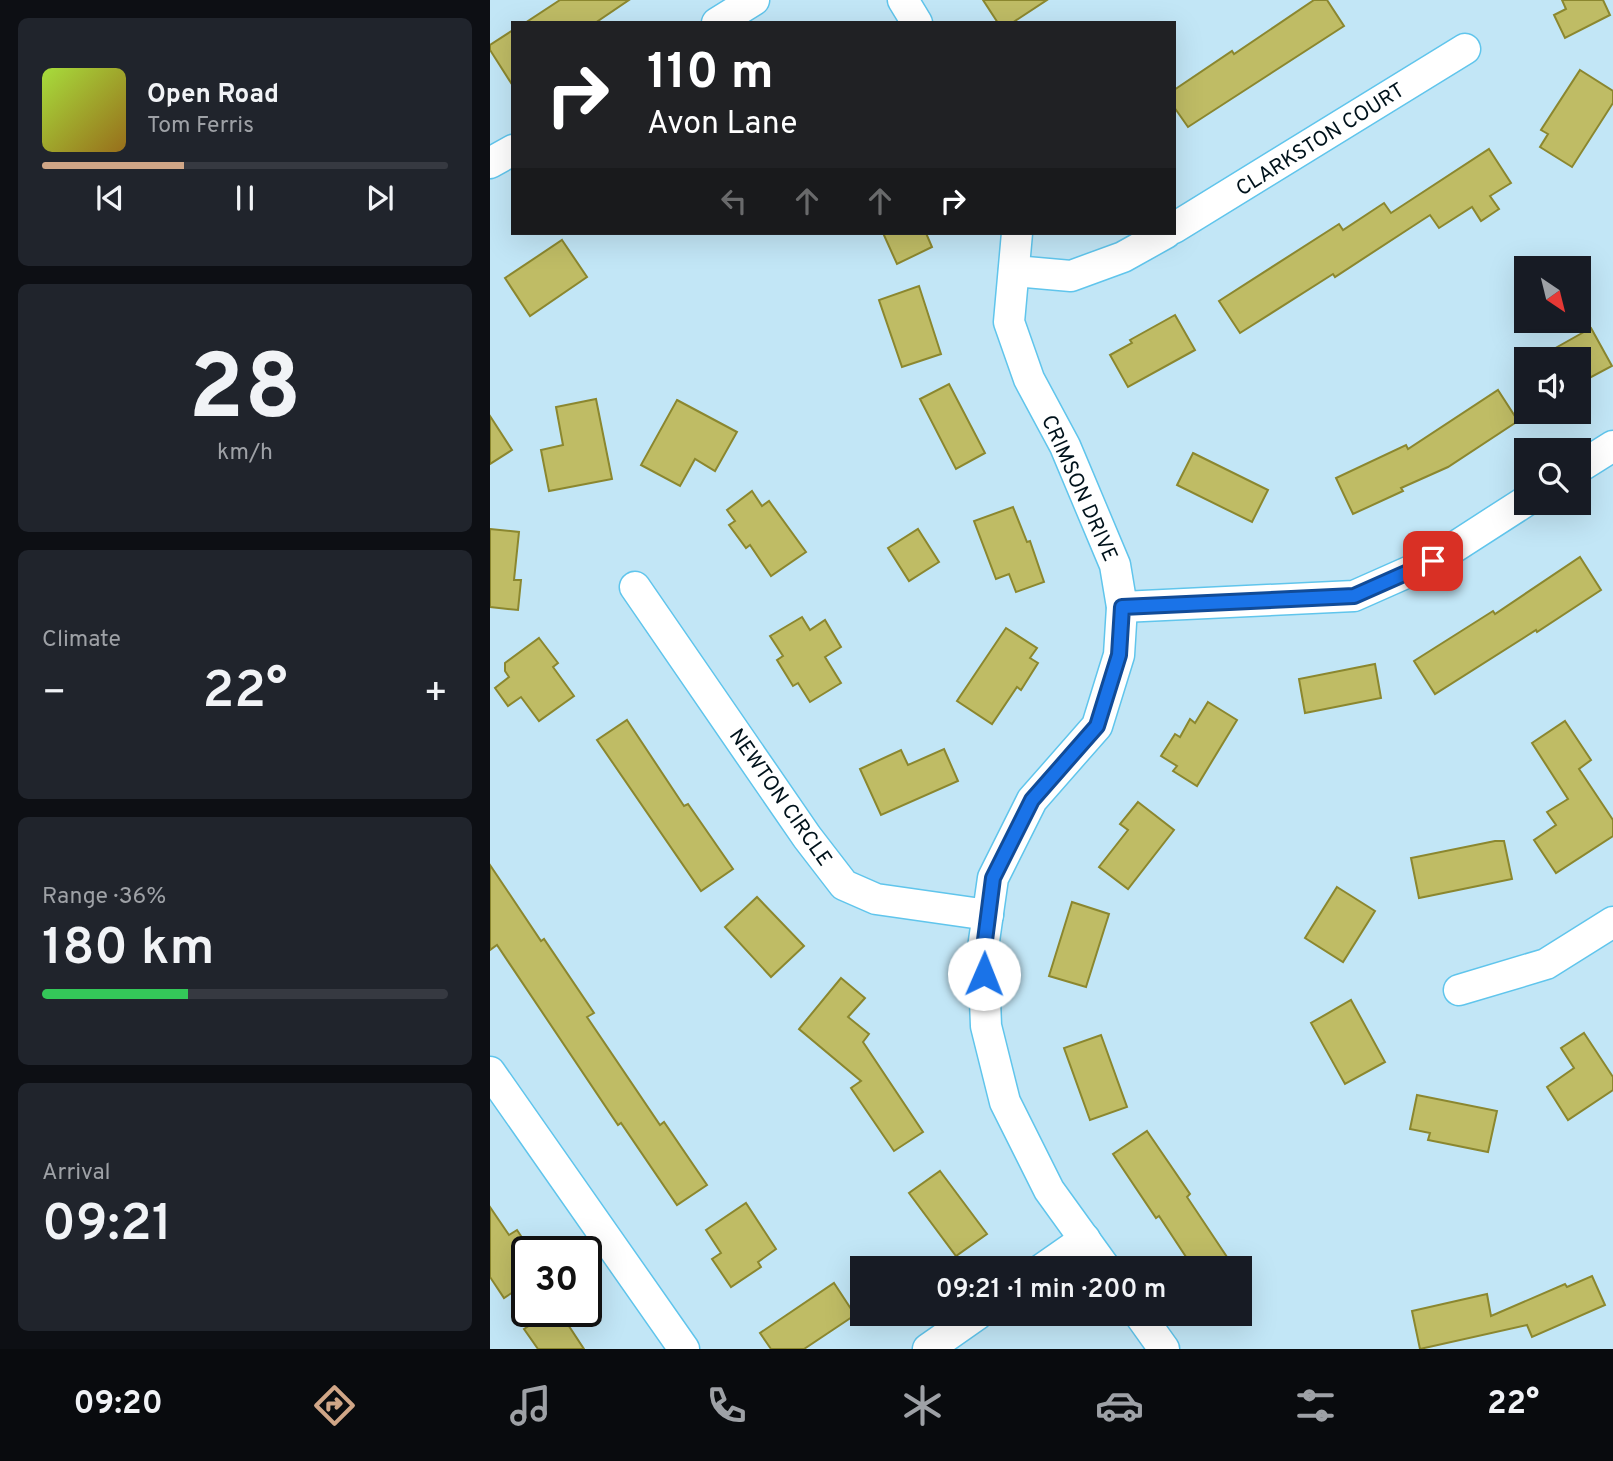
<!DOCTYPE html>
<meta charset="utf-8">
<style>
:root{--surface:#171b24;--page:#20242c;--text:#f1f3f6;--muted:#9ea1a6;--line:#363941;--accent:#d0a687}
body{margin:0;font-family:Overpass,sans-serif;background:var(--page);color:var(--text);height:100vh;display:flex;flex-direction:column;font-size:26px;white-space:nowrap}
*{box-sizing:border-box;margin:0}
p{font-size:23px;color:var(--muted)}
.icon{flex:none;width:38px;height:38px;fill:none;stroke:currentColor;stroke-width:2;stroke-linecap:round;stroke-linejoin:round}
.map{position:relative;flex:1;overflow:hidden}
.drawer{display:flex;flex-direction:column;gap:18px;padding:18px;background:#0d0f14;width:490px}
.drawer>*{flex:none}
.top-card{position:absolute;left:21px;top:21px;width:665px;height:214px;border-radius:0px;box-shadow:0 7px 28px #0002;background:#202124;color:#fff;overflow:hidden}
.needle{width:46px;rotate:145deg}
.tools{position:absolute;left:1024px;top:256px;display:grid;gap:14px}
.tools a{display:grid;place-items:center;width:77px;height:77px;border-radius:0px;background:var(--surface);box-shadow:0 7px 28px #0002;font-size:35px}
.speed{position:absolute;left:21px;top:1236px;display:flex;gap:14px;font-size:35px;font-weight:700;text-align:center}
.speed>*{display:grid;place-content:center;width:91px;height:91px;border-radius:50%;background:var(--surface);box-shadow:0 7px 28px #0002;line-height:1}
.speed .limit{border:4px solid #111;border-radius:10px;background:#fff;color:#111}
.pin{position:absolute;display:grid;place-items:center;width:60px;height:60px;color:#fff;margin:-30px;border-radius:14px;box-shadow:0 4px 10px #0006}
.me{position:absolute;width:77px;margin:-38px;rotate:1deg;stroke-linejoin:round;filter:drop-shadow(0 0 5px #0008)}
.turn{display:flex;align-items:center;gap:24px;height:147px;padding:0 21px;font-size:32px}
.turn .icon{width:91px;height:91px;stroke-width:2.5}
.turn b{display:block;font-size:49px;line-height:60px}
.lanes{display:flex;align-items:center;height:66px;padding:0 21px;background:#0003;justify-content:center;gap:35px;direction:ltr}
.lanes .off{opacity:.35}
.big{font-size:52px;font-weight:600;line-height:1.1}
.drawer .widget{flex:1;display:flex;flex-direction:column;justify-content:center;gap:10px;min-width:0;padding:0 24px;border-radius:10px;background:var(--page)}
.drawer .dial{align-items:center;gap:0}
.dial b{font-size:91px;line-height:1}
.song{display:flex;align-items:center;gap:21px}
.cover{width:84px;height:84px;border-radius:10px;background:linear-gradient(135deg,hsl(80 70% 55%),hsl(40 70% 35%))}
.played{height:7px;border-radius:4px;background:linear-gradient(90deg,var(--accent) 35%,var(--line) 35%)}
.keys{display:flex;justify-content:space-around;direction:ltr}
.heat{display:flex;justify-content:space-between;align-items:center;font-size:38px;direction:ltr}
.charge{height:10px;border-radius:5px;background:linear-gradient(90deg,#34c759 36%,var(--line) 0)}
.trip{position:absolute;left:360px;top:1256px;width:402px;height:70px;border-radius:0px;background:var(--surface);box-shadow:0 7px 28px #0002;font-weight:600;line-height:70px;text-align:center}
.tab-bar{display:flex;height:112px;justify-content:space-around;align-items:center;background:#090b0e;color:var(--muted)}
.tab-bar .icon{width:49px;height:49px}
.tab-bar .selected{color:var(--accent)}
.tab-bar b{font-size:32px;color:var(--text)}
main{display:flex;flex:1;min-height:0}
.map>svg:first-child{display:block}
.building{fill:#bfbc65;stroke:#8b872f;stroke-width:2}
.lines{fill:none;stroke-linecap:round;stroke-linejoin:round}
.street-casing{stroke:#60c5ec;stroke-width:33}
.street{stroke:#fff;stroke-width:30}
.route-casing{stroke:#114b97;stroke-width:18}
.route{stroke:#1a73e8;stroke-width:12}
.labels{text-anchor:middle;stroke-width:7;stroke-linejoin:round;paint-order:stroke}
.street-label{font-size:21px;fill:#00121b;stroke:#fff}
</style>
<main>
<section class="drawer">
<div class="widget">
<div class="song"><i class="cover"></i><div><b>Open Road</b><p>Tom Ferris</p></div></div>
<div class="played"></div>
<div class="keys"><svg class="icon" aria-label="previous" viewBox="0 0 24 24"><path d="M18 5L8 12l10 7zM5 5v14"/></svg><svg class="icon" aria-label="pause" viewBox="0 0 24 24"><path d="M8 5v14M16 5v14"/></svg><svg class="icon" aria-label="next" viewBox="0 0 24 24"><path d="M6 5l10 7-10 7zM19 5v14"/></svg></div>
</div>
<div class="widget dial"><b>28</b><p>km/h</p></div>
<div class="widget"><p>Climate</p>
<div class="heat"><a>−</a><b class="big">22°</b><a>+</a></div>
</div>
<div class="widget"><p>Range · 36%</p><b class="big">180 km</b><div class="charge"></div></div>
<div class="widget"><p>Arrival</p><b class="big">09:21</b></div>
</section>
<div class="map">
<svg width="1123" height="1349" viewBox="0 0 1123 1349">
<rect width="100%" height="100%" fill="#c2e6f6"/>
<g class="building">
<polygon points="70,0 139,0 105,23 35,23"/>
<polygon points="493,0 557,0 522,23 508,23"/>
<polygon points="824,0 837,0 854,26 698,127 684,107 684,90 742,51 744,54"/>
<polygon points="1072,0 1113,0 1120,15 1075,38 1064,15 1076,9"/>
<polygon points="23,30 23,86 0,50 0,45"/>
<polygon points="1090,70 1123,91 1123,103 1082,167 1050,147 1058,134 1051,130"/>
<polygon points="999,149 1021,183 1000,196 1009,209 991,221 982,207 949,228 940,215 845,277 843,274 750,333 729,301 849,224 853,230 894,203 901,213"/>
<polygon points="393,233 436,233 442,247 407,264"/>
<polygon points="72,240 97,277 40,316 15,278"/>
<polygon points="429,286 451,354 412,367 389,300"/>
<polygon points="685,315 705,350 638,387 620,355 642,343 640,340"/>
<polygon points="1101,328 1122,366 1088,384 1088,359 1046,359"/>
<polygon points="459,384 495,453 466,469 430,399"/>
<polygon points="1008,390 1028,421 958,467 911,488 913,491 863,514 846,478 916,445 918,449"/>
<polygon points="106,399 122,479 59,491 51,450 73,445 66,407"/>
<polygon points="187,400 247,432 225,471 205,459 190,486 151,465"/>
<polygon points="0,416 22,450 0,464"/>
<polygon points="703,453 778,490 762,522 687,485"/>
<polygon points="262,491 272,506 279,501 316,552 281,576 260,545 256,548 239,525 245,521 237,510"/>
<polygon points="523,507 537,542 540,541 554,582 526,592 519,574 506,579 484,521"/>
<polygon points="0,529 29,532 24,580 31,580 28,610 0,607"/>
<polygon points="428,529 449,562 419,581 398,548"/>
<polygon points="1090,557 1111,590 1047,632 1046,630 945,694 924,661 1003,611 1005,614"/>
<polygon points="312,617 320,630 335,620 351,647 335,657 351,683 320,702 308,683 303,686 287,660 293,656 280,636"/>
<polygon points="516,628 547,648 540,658 548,663 531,690 527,687 502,724 467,701"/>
<polygon points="49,638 68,663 63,667 84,696 49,721 31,697 18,706 5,688 19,677 15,671 15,663"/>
<polygon points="885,664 891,698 815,713 809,679"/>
<polygon points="718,702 747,720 707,786 683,771 687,766 671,756 685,734 690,737 700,719 705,723"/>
<polygon points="137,720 194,806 198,804 243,869 211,891 107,740"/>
<polygon points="1075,721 1101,760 1089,769 1123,820 1123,836 1066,873 1044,840 1066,825 1057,812 1078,799 1042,743"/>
<polygon points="454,749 468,781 391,815 370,769 411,750 418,765"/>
<polygon points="648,802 684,830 638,889 609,867 638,830 630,824"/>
<polygon points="1005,841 1014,841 1022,879 929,898 921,858"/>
<polygon points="0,865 51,941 54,939 104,1013 97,1017 170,1125 174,1122 217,1185 187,1205 131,1123 128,1125 7,945 0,950"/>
<polygon points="847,887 885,911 853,962 815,938"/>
<polygon points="267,897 314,946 281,977 235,927"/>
<polygon points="582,902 619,914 596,987 559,976"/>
<polygon points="351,978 375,998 358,1017 379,1034 373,1042 433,1132 404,1151 361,1088 371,1081 309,1029"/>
<polygon points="861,1000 895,1062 855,1084 821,1023"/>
<polygon points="1094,1033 1123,1077 1123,1090 1078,1120 1057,1087 1084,1068 1071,1048"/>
<polygon points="611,1035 637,1107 600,1120 574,1048"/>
<polygon points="927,1095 1007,1111 998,1152 938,1140 940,1133 920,1129"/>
<polygon points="657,1131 700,1194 697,1197 745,1269 704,1269 669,1216 666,1218 623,1154"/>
<polygon points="450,1171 497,1234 466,1256 419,1193"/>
<polygon points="256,1203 286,1249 268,1262 271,1267 241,1287 222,1259 231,1253 216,1230"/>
<polygon points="0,1207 19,1235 27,1230 37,1245 37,1283 14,1298 0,1277"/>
<polygon points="1102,1276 1115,1305 1042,1337 1037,1325 930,1349 922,1311 997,1294 1001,1316 1075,1284 1077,1287"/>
<polygon points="344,1283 365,1315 314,1349 281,1349 270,1333"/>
<polygon points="62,1311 69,1311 94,1349 48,1349 34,1329"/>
</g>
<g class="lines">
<defs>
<g id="street">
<polyline points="413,0 427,23"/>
<polyline points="227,23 264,0"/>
<polyline points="0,163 23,150"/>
<polyline points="684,228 975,49"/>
<polyline points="527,233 519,322 539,379 575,446 625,565 632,607 629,655 607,726 542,800 503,878 493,948 496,1026 515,1102 559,1190 616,1269"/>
<polyline points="524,271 581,276 633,257 676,233"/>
<polyline points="1088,468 1123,446"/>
<polyline points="145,587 317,837 354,885 386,899 498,915"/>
<polyline points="632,607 864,596 943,561 1036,501"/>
<polyline points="969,990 1056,964 1123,922"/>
<polyline points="0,1072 194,1349"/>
<polyline points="552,1269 595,1239"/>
<polyline points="649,1314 674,1349"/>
<polyline points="438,1349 488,1314"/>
</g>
</defs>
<use href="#street" class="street-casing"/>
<use href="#street" class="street"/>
</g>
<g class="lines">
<defs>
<polyline id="route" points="494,974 494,948 503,878 542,800 607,726 629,655 632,607 864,596 943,561"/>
</defs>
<use href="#route" class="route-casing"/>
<use href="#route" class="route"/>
</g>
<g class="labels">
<g class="street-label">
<text transform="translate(830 139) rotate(-32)" y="7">CLARKSTON COURT</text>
<text transform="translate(590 488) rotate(66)" y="7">CRIMSON DRIVE</text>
<text transform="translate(291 797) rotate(55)" y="7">NEWTON CIRCLE</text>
</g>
</g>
</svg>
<div class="tools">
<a><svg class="needle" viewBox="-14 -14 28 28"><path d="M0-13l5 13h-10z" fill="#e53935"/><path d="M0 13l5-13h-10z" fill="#9ea1a6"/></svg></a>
<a><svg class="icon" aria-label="sound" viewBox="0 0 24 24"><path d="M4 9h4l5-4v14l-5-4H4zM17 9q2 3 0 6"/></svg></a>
<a><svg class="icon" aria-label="search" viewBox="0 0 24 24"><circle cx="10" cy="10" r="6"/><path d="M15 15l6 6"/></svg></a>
</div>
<div class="speed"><div class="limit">30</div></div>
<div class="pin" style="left:943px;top:561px;background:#d93025"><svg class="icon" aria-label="arrive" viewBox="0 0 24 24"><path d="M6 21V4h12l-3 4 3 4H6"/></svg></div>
<svg class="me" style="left:494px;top:974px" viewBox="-20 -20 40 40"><circle r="19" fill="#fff"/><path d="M0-13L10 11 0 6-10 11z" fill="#1a73e8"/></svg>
<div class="trip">09:21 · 1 min · 200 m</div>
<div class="top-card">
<div class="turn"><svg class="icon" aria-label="right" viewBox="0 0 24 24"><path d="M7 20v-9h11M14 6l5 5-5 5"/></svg><div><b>110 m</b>Avon Lane</div></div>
<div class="lanes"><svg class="icon off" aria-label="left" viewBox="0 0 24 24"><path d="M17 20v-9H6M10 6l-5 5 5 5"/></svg><svg class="icon off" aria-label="ahead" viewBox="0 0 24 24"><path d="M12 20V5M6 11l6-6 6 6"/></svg><svg class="icon off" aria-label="ahead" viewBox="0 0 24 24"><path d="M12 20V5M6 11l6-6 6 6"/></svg><svg class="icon" aria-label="right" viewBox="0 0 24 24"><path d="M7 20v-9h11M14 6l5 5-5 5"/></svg></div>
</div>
</div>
</main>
<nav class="tab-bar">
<b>09:20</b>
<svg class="icon selected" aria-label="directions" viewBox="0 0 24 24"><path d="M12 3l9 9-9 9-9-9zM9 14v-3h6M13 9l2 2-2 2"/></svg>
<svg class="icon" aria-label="music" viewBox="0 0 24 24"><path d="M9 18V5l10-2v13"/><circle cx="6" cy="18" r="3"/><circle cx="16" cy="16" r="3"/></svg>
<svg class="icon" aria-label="phone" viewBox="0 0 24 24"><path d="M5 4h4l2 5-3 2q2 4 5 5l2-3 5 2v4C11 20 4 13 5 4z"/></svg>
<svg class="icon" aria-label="climate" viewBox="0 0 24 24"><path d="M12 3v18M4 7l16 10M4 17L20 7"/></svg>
<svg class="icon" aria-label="car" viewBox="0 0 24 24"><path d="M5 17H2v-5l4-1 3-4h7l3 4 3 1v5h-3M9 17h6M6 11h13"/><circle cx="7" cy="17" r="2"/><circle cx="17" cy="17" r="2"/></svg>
<svg class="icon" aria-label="filters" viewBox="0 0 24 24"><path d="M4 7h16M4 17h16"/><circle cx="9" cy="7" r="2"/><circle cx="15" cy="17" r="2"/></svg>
<b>22°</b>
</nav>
